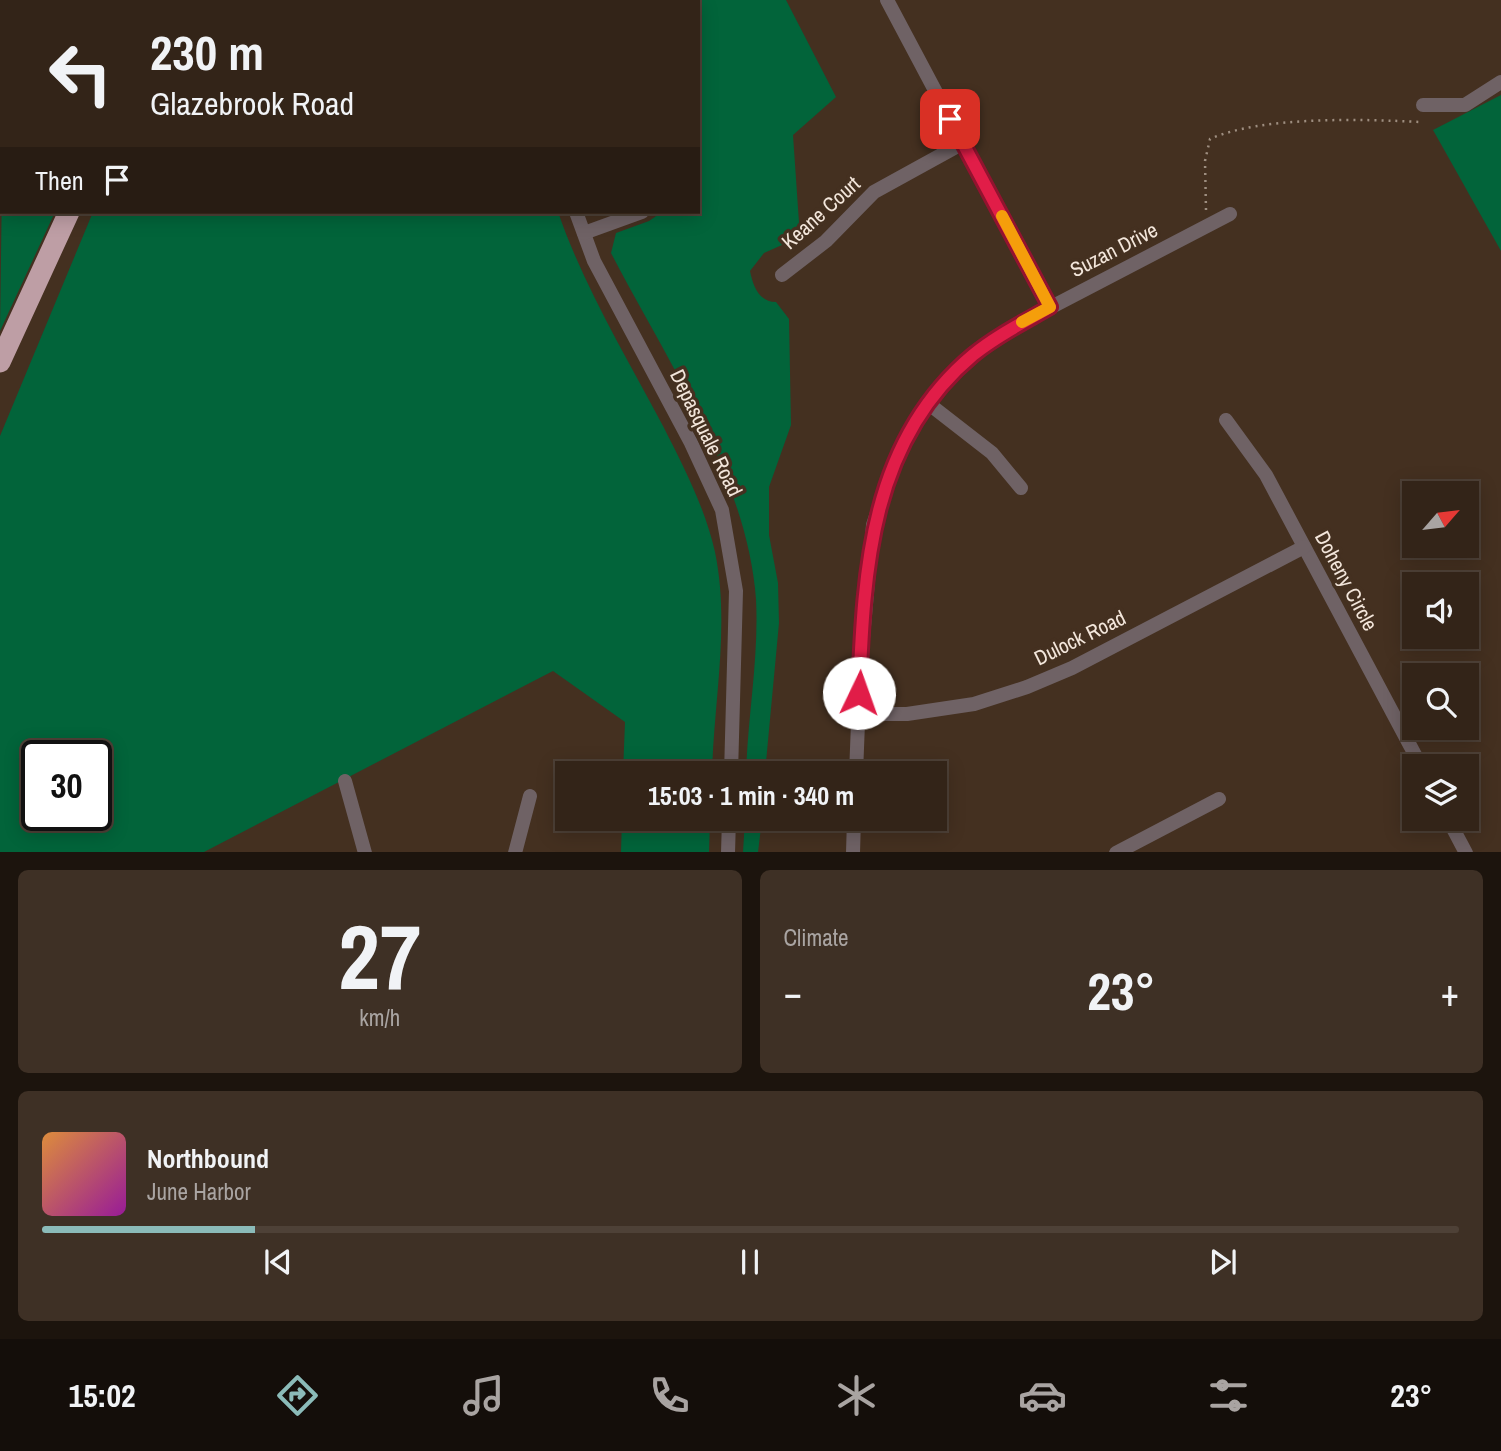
<!DOCTYPE html>
<meta charset="utf-8">
<style>
:root{--surface:#332418;--page:#3e3025;--text:#f1f3f6;--muted:#a9a4a2;--line:#4e4137;--accent:#8bbbb9}
body{margin:0;font-family:"Archivo Narrow",sans-serif;background:var(--page);color:var(--text);height:100vh;display:flex;flex-direction:column;font-size:26px;white-space:nowrap}
*{box-sizing:border-box;margin:0}
p{font-size:23px;color:var(--muted)}
.icon{flex:none;width:38px;height:38px;fill:none;stroke:currentColor;stroke-width:2;stroke-linecap:round;stroke-linejoin:round}
.map{position:relative;height:852px;overflow:hidden}
.panel{display:flex;flex-direction:column;gap:18px;padding:18px;background:#1c140d;flex:1}
.panel>*{flex:none}
.guide{position:absolute;left:0px;top:0px;width:700px;height:214px;box-shadow:0 4px 18px #0003,0 0 0 2px var(--line);background:#332418;color:var(--text);overflow:hidden}
.needle{width:46px;rotate:62deg}
.buttons{position:absolute;left:1402px;top:481px;display:grid;gap:14px}
.buttons a{display:grid;place-items:center;width:77px;height:77px;border-radius:0px;background:var(--surface);box-shadow:0 4px 18px #0003,0 0 0 2px var(--line);font-size:35px}
.speed{position:absolute;left:21px;top:740px;display:flex;gap:14px;font-size:35px;font-weight:700;text-align:center}
.speed>*{display:grid;place-content:center;width:91px;height:91px;border-radius:50%;background:var(--surface);box-shadow:0 4px 18px #0003,0 0 0 2px var(--line);line-height:1}
.speed .limit{border:4px solid #111;border-radius:10px;background:#fff;color:#111}
.pin{position:absolute;display:grid;place-items:center;width:60px;height:60px;color:#fff;margin:-30px;border-radius:14px;box-shadow:0 4px 10px #0006}
.me{position:absolute;width:77px;margin:-38px;rotate:3deg;stroke-linejoin:round;filter:drop-shadow(0 0 5px #0008)}
.turn{display:flex;align-items:center;gap:24px;height:147px;padding:0 35px;font-size:32px}
.turn .icon{width:91px;height:91px;stroke-width:2.5}
.turn b{display:block;font-size:49px;line-height:60px}
.then{display:flex;align-items:center;height:66px;padding:0 35px;background:#0003;gap:14px;font-size:26px}
.big{font-size:52px;font-weight:700;line-height:1.1}
.panel .card{flex:1;display:flex;flex-direction:column;justify-content:center;gap:10px;min-width:0;padding:0 24px;border-radius:10px;background:var(--page)}
.panel .dial{align-items:center;gap:0}
.dial b{font-size:91px;line-height:1}
.song{display:flex;align-items:center;gap:21px}
.cover{width:84px;height:84px;border-radius:10px;background:linear-gradient(135deg,hsl(30 70% 55%),hsl(300 70% 35%))}
.played{height:7px;border-radius:4px;background:linear-gradient(90deg,var(--accent) 15%,var(--line) 15%)}
.keys{display:flex;justify-content:space-around;direction:ltr}
.heat{display:flex;justify-content:space-between;align-items:center;font-size:38px;direction:ltr}
.panel .tiles{flex:1;display:grid;gap:18px;grid-template-columns:1fr 1fr}
.card:last-child{grid-column:span 2}
.trip{position:absolute;left:555px;top:761px;width:392px;height:70px;border-radius:0px;background:var(--surface);box-shadow:0 4px 18px #0003,0 0 0 2px var(--line);font-weight:700;line-height:70px;text-align:center}
.dock{display:flex;height:112px;justify-content:space-around;align-items:center;background:#140e0a;color:var(--muted)}
.dock .icon{width:49px;height:49px}
.dock .current{color:var(--accent)}
.dock b{font-size:32px;color:var(--text)}
.map>svg:first-child{display:block}
.green{fill:#02643a;fill-rule:evenodd}
.lines{fill:none;stroke-linecap:round;stroke-linejoin:round}
.path{stroke:#9e8e80;stroke-width:2.5;stroke-dasharray:2 5;stroke-linecap:butt}
.minor{stroke:#6f6265;stroke-width:14}
.highway{stroke:#be9ea5;stroke-width:21}
.route-casing{stroke:#92132f;stroke-width:18}
.route{stroke:#e11d48;stroke-width:12}
.slow{stroke:#f59e0b;stroke-width:12}
.labels{text-anchor:middle;stroke-width:7;stroke-linejoin:round;paint-order:stroke}
.street-label{font-size:21px;fill:#f3e6db;stroke:#443020}
</style>
<div class="map">
<svg width="1501" height="853" viewBox="0 0 1501 853">
<rect width="100%" height="100%" fill="#443020"/>
<g class="green">
<polygon points="188,0 398,0 398,2 187,2"/>
<path d="M 678,0 L 786,0 L 836,97 L 793,135 L 800,237 L 764,253 L 750,271 C 753,286 759,302 776,302 L 789,319 L 791,425 L 769,487 L 769,535 L 778,583 L 779,623 L 765,773 L 746,773 C 748,714 759,657 756,599 C 747,478 666,359 611,253 L 616,233 L 649,221 L 662,212 L 698,212 L 698,2 Z"/>
<polygon points="1501,95 1501,251 1433,130"/>
<polygon points="2,183 2,212 55,212 0,331"/>
<path d="M 93,212 L 558,212 C 584,287 626,356 663,426 C 684,467 705,508 715,552 C 730,624 714,700 712,773 L 623,773 L 625,722 L 553,671 L 204,852 L 0,852 L 0,436 ZM 37,756 L 96,756 L 96,816 L 37,816 Z"/>
<polygon points="622,819 710,819 709,852 621,852"/>
<polygon points="745,819 762,819 758,852 743,852"/>
</g>
<g class="lines">
<path class="path" d="M 1206,210 L 1205,161 L 1210,139 C 1261,116 1363,119 1420,122"/>
<g class="minor">
<polyline points="887,0 1050,307"/>
<polyline points="565,2 565,0"/>
<polyline points="668,2 668,0"/>
<polyline points="1423,105 1465,105 1501,82"/>
<polyline points="576,212 594,261 691,443 722,510 736,591 731,774"/>
<polyline points="584,233 642,212"/>
<polyline points="782,275 826,241 874,192 963,143"/>
<polyline points="929,404 992,453 1021,488"/>
<polyline points="1226,420 1266,475 1421,766"/>
<polyline points="858,714 907,714 974,704 1027,687 1072,668 1304,547"/>
<polyline points="856,774 860,672 873,525 890,474 914,424 941,387 973,355 1015,326 1230,214"/>
<polyline points="345,781 365,853"/>
<polyline points="1448,819 1466,853"/>
<polyline points="515,853 530,796"/>
<polyline points="728,853 729,819"/>
<polyline points="853,853 854,819"/>
<polyline points="1116,853 1219,799"/>
</g>
<g class="highway">
<polyline points="70,2 71,0"/>
<polyline points="164,2 165,0"/>
<polyline points="0,154 2,150"/>
<polyline points="0,362 69,212"/>
</g>
</g>
<g class="lines">
<defs>
<path id="route" d="M 859,693 C 864,569 870,441 973,355 C 996,336 1024,322 1050,307 L 950,119"/>
</defs>
<use href="#route" class="route-casing"/>
<use href="#route" class="route"/>
<polyline class="slow" points="1002,216 1050,307 1022,322"/>
</g>
<g class="labels">
<g class="street-label">
<text transform="translate(821 213) rotate(-42)" y="7">Keane Court</text>
<text transform="translate(1114 250) rotate(-27)" y="7">Suzan Drive</text>
<text transform="translate(706 433) rotate(64)" y="7">Depasquale Road</text>
<text transform="translate(1346 581) rotate(62)" y="7">Doheny Circle</text>
<text transform="translate(1080 638) rotate(-26)" y="7">Dulock Road</text>
</g>
</g>
</svg>
<div class="buttons">
<a><svg class="needle" viewBox="-14 -14 28 28"><path d="M0-13l5 13h-10z" fill="#e53935"/><path d="M0 13l5-13h-10z" fill="#a9a4a2"/></svg></a>
<a><svg class="icon" aria-label="sound" viewBox="0 0 24 24"><path d="M4 9h4l5-4v14l-5-4H4zM17 9q2 3 0 6"/></svg></a>
<a><svg class="icon" aria-label="search" viewBox="0 0 24 24"><circle cx="10" cy="10" r="6"/><path d="M15 15l6 6"/></svg></a>
<a><svg class="icon" aria-label="layers" viewBox="0 0 24 24"><path d="M12 4l9 5-9 5-9-5zM3 14l9 5 9-5"/></svg></a>
</div>
<div class="speed"><div class="limit">30</div></div>
<div class="pin" style="left:950px;top:119px;background:#d93025"><svg class="icon" aria-label="arrive" viewBox="0 0 24 24"><path d="M6 21V4h12l-3 4 3 4H6"/></svg></div>
<svg class="me" style="left:859px;top:693px" viewBox="-20 -20 40 40"><circle r="19" fill="#fff"/><path d="M0-13L10 11 0 6-10 11z" fill="#e11d48"/></svg>
<div class="trip">15:03 · 1 min · 340 m</div>
<div class="guide">
<div class="turn"><svg class="icon" aria-label="left" viewBox="0 0 24 24"><path d="M17 20v-9H6M10 6l-5 5 5 5"/></svg><div><b>230 m</b>Glazebrook Road</div></div>
<div class="then">Then<svg class="icon" aria-label="arrive" viewBox="0 0 24 24"><path d="M6 21V4h12l-3 4 3 4H6"/></svg></div>
</div>
</div>
<section class="panel">
<div class="tiles">
<div class="card dial"><b>27</b><p>km/h</p></div>
<div class="card"><p>Climate</p>
<div class="heat"><a>−</a><b class="big">23°</b><a>+</a></div>
</div>
<div class="card">
<div class="song"><i class="cover"></i><div><b>Northbound</b><p>June Harbor</p></div></div>
<div class="played"></div>
<div class="keys"><svg class="icon" aria-label="previous" viewBox="0 0 24 24"><path d="M18 5L8 12l10 7zM5 5v14"/></svg><svg class="icon" aria-label="pause" viewBox="0 0 24 24"><path d="M8 5v14M16 5v14"/></svg><svg class="icon" aria-label="next" viewBox="0 0 24 24"><path d="M6 5l10 7-10 7zM19 5v14"/></svg></div>
</div>
</div>
</section>
<nav class="dock">
<b>15:02</b>
<svg class="icon current" aria-label="directions" viewBox="0 0 24 24"><path d="M12 3l9 9-9 9-9-9zM9 14v-3h6M13 9l2 2-2 2"/></svg>
<svg class="icon" aria-label="music" viewBox="0 0 24 24"><path d="M9 18V5l10-2v13"/><circle cx="6" cy="18" r="3"/><circle cx="16" cy="16" r="3"/></svg>
<svg class="icon" aria-label="phone" viewBox="0 0 24 24"><path d="M5 4h4l2 5-3 2q2 4 5 5l2-3 5 2v4C11 20 4 13 5 4z"/></svg>
<svg class="icon" aria-label="climate" viewBox="0 0 24 24"><path d="M12 3v18M4 7l16 10M4 17L20 7"/></svg>
<svg class="icon" aria-label="car" viewBox="0 0 24 24"><path d="M5 17H2v-5l4-1 3-4h7l3 4 3 1v5h-3M9 17h6M6 11h13"/><circle cx="7" cy="17" r="2"/><circle cx="17" cy="17" r="2"/></svg>
<svg class="icon" aria-label="filters" viewBox="0 0 24 24"><path d="M4 7h16M4 17h16"/><circle cx="9" cy="7" r="2"/><circle cx="15" cy="17" r="2"/></svg>
<b>23°</b>
</nav>
